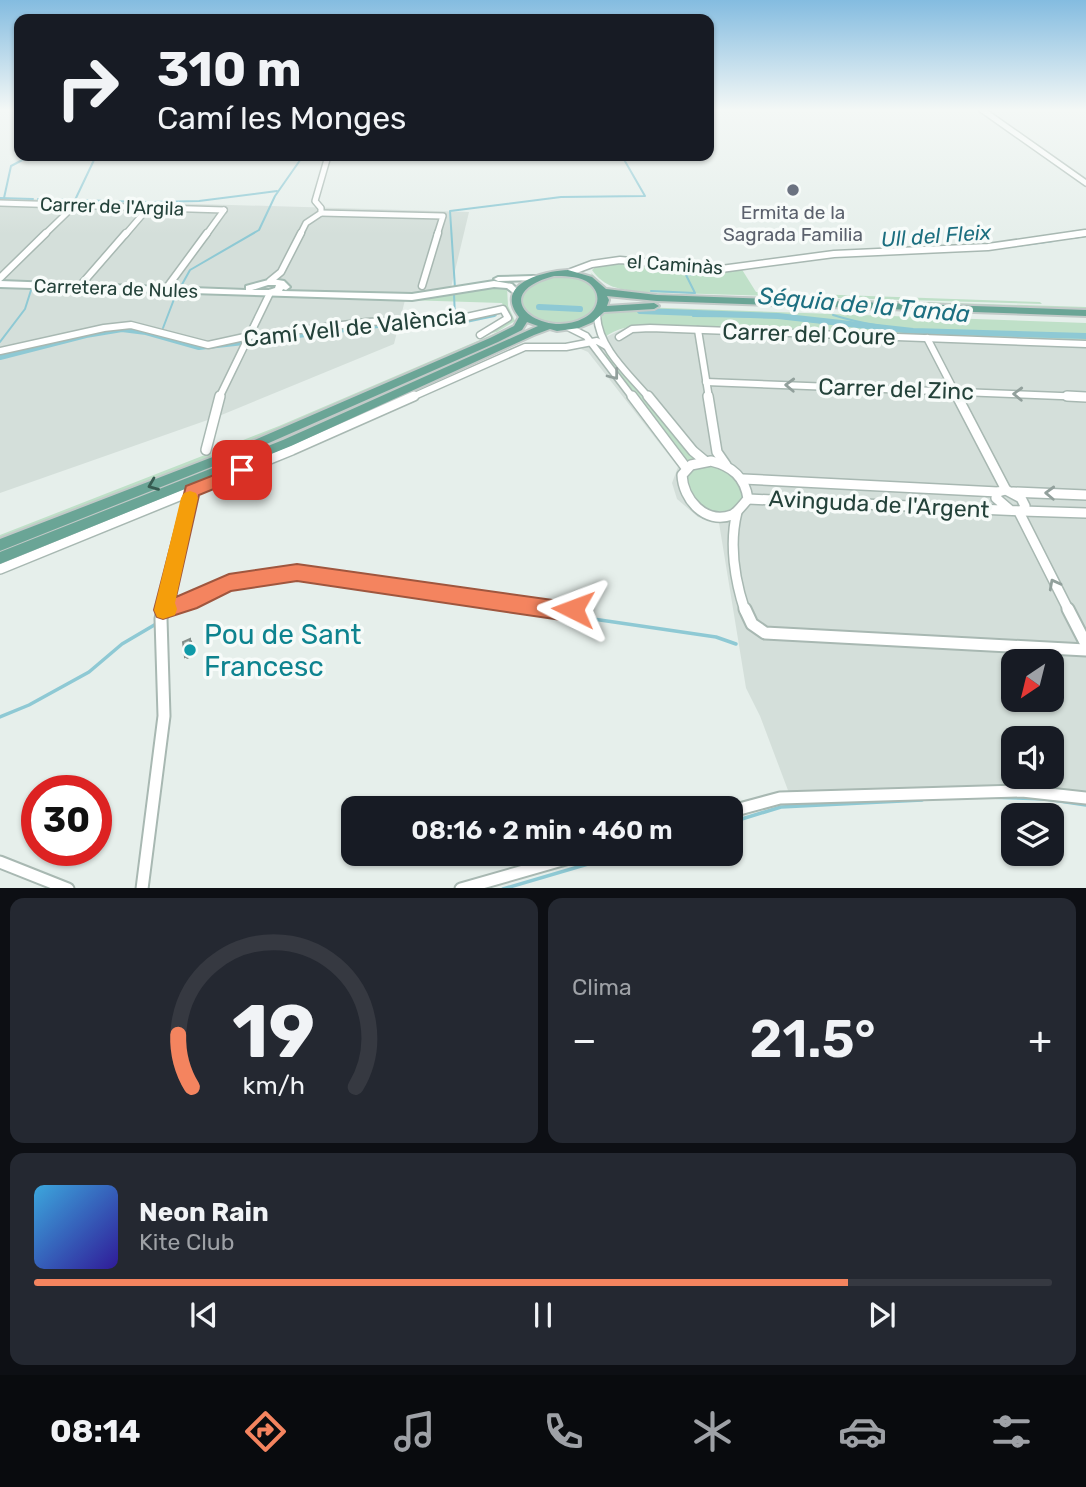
<!DOCTYPE html>
<html lang="es">
<meta charset="utf-8">
<style>
:root{--surface:#171b24;--page:#242831;--text:#f1f3f6;--muted:#9ea1a6;--line:#363941;--accent:#f4845f}
body{margin:0;font-family:Rubik,sans-serif;background:var(--page);color:var(--text);height:100vh;display:flex;flex-direction:column;font-size:26px;white-space:nowrap}
*{box-sizing:border-box;margin:0}
p{font-size:23px;color:var(--muted)}
.icon{flex:none;width:38px;height:38px;fill:none;stroke:currentColor;stroke-width:2;stroke-linecap:round;stroke-linejoin:round}
.map{position:relative;height:888px;overflow:hidden}
.side{display:flex;flex-direction:column;gap:10px;padding:10px;background:#0d0f14;flex:1}
.side>*{flex:none}
.top-card{position:absolute;left:14px;top:14px;width:700px;height:147px;border-radius:14px;box-shadow:0 2px 5px #0004;background:#171b24;color:var(--text);overflow:hidden}
.needle{width:46px;rotate:215deg}
.tools{position:absolute;left:1001px;top:649px;display:grid;gap:14px}
.tools a{display:grid;place-items:center;width:63px;height:63px;border-radius:14px;background:var(--surface);box-shadow:0 2px 5px #0004;font-size:35px}
.speed{position:absolute;left:21px;top:775px;display:flex;gap:14px;font-size:35px;font-weight:700;text-align:center}
.speed>*{display:grid;place-content:center;width:91px;height:91px;border-radius:50%;background:var(--surface);box-shadow:0 2px 5px #0004;line-height:1}
.speed .limit{border:10px solid #d22;background:#fff;color:#111}
.pin{position:absolute;display:grid;place-items:center;width:60px;height:60px;color:#fff;margin:-30px;border-radius:14px;box-shadow:0 4px 10px #0006}
.me{position:absolute;width:77px;margin:-38px;rotate:273deg;stroke-linejoin:round;filter:drop-shadow(0 0 5px #0008)}
.turn{display:flex;align-items:center;gap:24px;height:147px;padding:0 28px;font-size:32px}
.turn .icon{width:91px;height:91px;stroke-width:2.5}
.turn b{display:block;font-size:49px;line-height:60px}
.big{font-size:52px;font-weight:600;line-height:1.1}
.side .tile{flex:1;display:flex;flex-direction:column;justify-content:center;gap:10px;min-width:0;padding:0 24px;border-radius:14px;background:var(--page)}
.side .dial{align-items:center;gap:0}
.dial svg{height:182px;overflow:visible;fill:none;stroke:var(--line);stroke-width:7;stroke-linecap:round;text-anchor:middle}
.dial text{fill:var(--text);stroke:none}
.song{display:flex;align-items:center;gap:21px}
.cover{width:84px;height:84px;border-radius:10px;background:linear-gradient(135deg,hsl(200 70% 55%),hsl(250 70% 35%))}
.played{height:7px;border-radius:4px;background:linear-gradient(90deg,var(--accent) 80%,var(--line) 80%)}
.keys{display:flex;justify-content:space-around;direction:ltr}
.heat{display:flex;justify-content:space-between;align-items:center;font-size:38px;direction:ltr}
.side .tiles{flex:1;display:grid;gap:10px;grid-template-columns:1fr 1fr}
.tile:last-child{grid-column:span 2}
.trip{position:absolute;left:341px;top:796px;width:402px;height:70px;border-radius:14px;background:var(--surface);box-shadow:0 2px 5px #0004;font-weight:600;line-height:70px;text-align:center}
.menu{display:flex;height:112px;justify-content:space-around;align-items:center;background:#090b0e;color:var(--muted)}
.menu .icon{width:49px;height:49px}
.menu .selected{color:var(--accent)}
.menu b{font-size:32px;color:var(--text)}
.map>svg:first-child{display:block}
.built{fill:#d4dfda;fill-rule:evenodd}
.green{fill:#bfe0c8}
.lines{fill:none;stroke-linecap:round;stroke-linejoin:round}
.stream-far2{stroke:#8ec9d4;stroke-width:2}
.stream-far1{stroke:#8ec9d4;stroke-width:2.5}
.stream{stroke:#8ec9d4;stroke-width:3.5}
.canal{stroke:#8ec9d4;stroke-width:6}
.street-far3-casing{stroke:#a8b8b2;stroke-width:8}
.street-far2-casing{stroke:#a8b8b2;stroke-width:9}
.street-far1-casing{stroke:#a8b8b2;stroke-width:12}
.street-casing{stroke:#a8b8b2;stroke-width:15}
.secondary-casing{stroke:#a4bbb3;stroke-width:4}
.primary-casing{stroke:#c2cac8;stroke-width:4}
.street-far3{stroke:#fff;stroke-width:5}
.street-far2{stroke:#fff;stroke-width:6}
.street-far1{stroke:#fff;stroke-width:9}
.street{stroke:#fff;stroke-width:11}
.secondary{fill:#fff;fill-rule:evenodd}
.primary{fill:#6aa596;fill-rule:evenodd}
.shaded-wall{fill:#838d89}
.building{fill:#bbcac4;stroke:#838d89;stroke-width:2}
.oneway{stroke:#92a09c}
.oneway2{stroke:#365b51}
.route{fill:#f4845f;stroke:#9f563e;stroke-width:2}
.slow{fill:#f59e0b}
.worship-dot{fill:#6b7280;stroke:#f7fbf9;stroke-width:2.5}
.culture-dot{fill:#0f9aa8;stroke:#f7fbf9;stroke-width:2.5}
.labels{text-anchor:middle;stroke-width:7;stroke-linejoin:round;paint-order:stroke}
.far-street-label{font-size:19px;fill:#24423a;stroke:#f7fbf9}
.far-worship-label{font-size:19px;fill:#5b616d;stroke:#f7fbf9}
.far-water-label{font-size:21px;font-style:italic;fill:#1c6f80;stroke:#f7fbf9}
.street-label{font-size:23px;fill:#24423a;stroke:#f7fbf9}
.water-label{font-size:24px;font-style:italic;fill:#1c6f80;stroke:#f7fbf9}
.near-culture-label{font-size:28px;fill:#0d838f;stroke:#f7fbf9;text-anchor:start}
</style>
<div class="map">
<svg width="1086" height="889" viewBox="0 0 1086 889">
<rect width="100%" height="100%" fill="#e6efeb"/>
<g class="built">
<polygon points="0,198 469,212 448,300 405,300 394,344 219,416 0,493"/>
<path d="M 650,325 L 1086,340 L 1086,791 L 1006,784 L 789,793 L 760,716 L 746,688 L 719,523 L 698,517 L 677,499 L 672,483 L 678,467 L 588,352 L 581,349 L 629,326 ZM 1013,662 L 1052,662 L 1052,700 L 1013,700 ZM 1013,738 L 1052,738 L 1052,777 L 1013,777 Z"/>
</g>
<g class="green">
<path d="M 607,262 L 741,268 L 756,292 L 1040,302 L 1042,304 L 640,292 C 619,289 605,288 592,270 L 599,264 Z"/>
<path d="M 591,273 L 606,287 L 634,293 L 1086,307 L 1086,311 L 648,296 C 628,293 598,295 591,273 Z"/>
<path d="M 568,275 C 585,280 596,285 600,303 C 597,307 594,313 589,316 C 567,330 523,328 521,296 C 532,278 548,276 568,275 Z"/>
<polygon points="483,287 507,287 508,306 515,321 497,332 482,335 509,318 502,303 405,300"/>
<path d="M 639,307 L 1086,323 L 1086,340 L 650,325 C 633,326 617,327 604,338 L 601,316 L 610,311 Z"/>
<polygon points="510,327 486,341 313,418 0,541 0,535 279,426"/>
<polygon points="609,353 695,459 687,463 601,355"/>
<path d="M 716,465 L 740,480 L 744,495 C 737,513 713,517 698,506 C 694,502 690,496 686,492 C 686,469 695,467 716,465 Z"/>
</g>
<g class="lines">
<g class="stream-far2">
<polyline points="38,156 94,160 75,200"/>
<polyline points="0,198 33,199"/>
<polyline points="4,198 11,166 28,157"/>
<polyline points="38,199 146,202"/>
<polyline points="153,202 199,201 277,191"/>
<polyline points="1008,247 1053,241"/>
<polyline points="180,288 190,270 259,230 275,196 303,156"/>
<polyline points="455,288 450,211 561,197 645,196 622,156"/>
<polyline points="651,291 695,293 686,275 719,271"/>
<polyline points="454,294 455,317"/>
<path d="M 833,315 C 910,339 1006,333 1086,335"/>
<polyline points="693,316 775,317 877,329"/>
<polyline points="163,328 176,294"/>
<polyline points="0,342 25,309 32,287"/>
<polyline points="0,356 48,344"/>
</g>
<polyline class="stream-far1" points="175,611 179,609"/>
<g class="stream">
<polyline points="170,614 179,609"/>
<polyline points="566,615 716,637 736,644"/>
<polyline points="0,717 29,705 89,672 122,644 156,624"/>
<polyline points="988,797 1046,799 1086,805"/>
<polyline points="732,822 781,807 922,800"/>
<polyline points="503,889 622,854"/>
</g>
<g class="canal">
<polyline points="539,307 580,309"/>
<polyline points="640,311 778,316 913,331 1086,336"/>
<polyline points="250,341 386,324 461,321 494,314"/>
<polyline points="0,357 86,335 122,329 146,332 199,347 244,342"/>
</g>
<defs>
<g id="street-far3">
<polyline points="981,109 1086,183"/>
<polyline points="0,203 224,210"/>
<polyline points="321,213 443,216 437,235"/>
<polyline points="44,235 75,205"/>
<polyline points="125,235 149,207"/>
<polyline points="206,235 224,210"/>
<polyline points="300,235 306,223 321,213 321,208 315,201 328,156"/>
<polyline points="1072,235 1086,233"/>
</g>
<g id="street-far2">
<polyline points="568,273 592,264 620,260 721,269 834,254 988,247 1085,233"/>
<polyline points="0,278 46,233"/>
<polyline points="270,281 281,272 301,233"/>
<polyline points="422,286 438,233"/>
<polyline points="79,287 126,233"/>
<polyline points="165,290 207,233"/>
<path d="M 597,316 C 599,349 629,374 649,398"/>
<polyline points="568,327 586,336 633,398"/>
<polyline points="698,330 709,398"/>
<polyline points="619,337 632,329 650,328 1086,344"/>
<polyline points="927,338 958,398"/>
<polyline points="0,351 104,328 131,325 208,345 249,336 367,322 462,318 503,309 508,318 480,335"/>
<polyline points="706,382 1086,397"/>
<polyline points="219,398 270,293"/>
<polyline points="410,398 525,347 566,347 597,341 606,346"/>
</g>
<g id="street-far1">
<polyline points="632,396 687,469"/>
<polyline points="648,396 693,451 705,461"/>
<polyline points="708,396 717,452 726,465"/>
<polyline points="957,396 1006,490"/>
<polyline points="1067,396 1086,397"/>
<polyline points="206,450 220,396"/>
<path d="M 711,461 C 732,466 745,477 748,499 C 743,504 738,512 732,515 C 705,525 683,499 682,475 L 691,465 Z"/>
<polyline points="743,479 998,492"/>
<polyline points="1013,492 1086,495"/>
<polyline points="748,499 1022,511 1025,506 1021,498 1006,490 998,492 996,498 1010,510"/>
<polyline points="1022,511 1086,513"/>
<path d="M 737,512 C 729,544 735,581 745,611"/>
<polyline points="1019,512 1069,611"/>
<polyline points="0,569 292,450 414,396"/>
<polyline points="163,610 190,601 229,582 297,573 568,611 573,609 573,602"/>
<polyline points="163,611 192,491"/>
</g>
<g id="street">
<polyline points="556,609 572,609"/>
<polyline points="745,609 752,624 765,633 1086,650"/>
<polyline points="1068,609 1086,644"/>
<polyline points="732,811 780,798 1022,791 1086,798"/>
<polyline points="0,862 68,889"/>
<polyline points="142,889 164,716 161,619 163,609"/>
<polyline points="461,889 583,854"/>
</g>
<g id="secondary">
<polygon points="533,276 536,276 536,280 498,281 494,279 498,277"/>
<path d="M 272,279 L 284,281 L 290,287 L 286,290 L 283,289 L 282,291 L 412,294 L 494,281 L 512,284 L 521,293 L 517,296 L 507,288 L 494,287 L 412,300 L 0,287 L 0,281 L 246,290 L 246,286 ZM 268,285 L 276,285 L 275,288 L 269,290 L 252,290 Z"/>
</g>
<path id="primary" d="M 568,270 L 592,277 L 606,289 L 657,295 L 1086,310 L 1086,316 L 657,301 L 607,296 L 609,300 L 607,306 L 654,303 L 659,306 L 654,309 L 604,312 L 593,322 L 579,328 L 557,331 L 550,329 L 534,335 L 291,446 L 0,564 L 0,552 L 283,440 L 538,326 L 527,322 L 522,330 L 498,342 L 244,454 L 0,551 L 0,539 L 236,448 L 490,338 L 514,326 L 519,317 C 493,284 543,271 568,270 ZM 554,276 C 564,276 576,276 586,281 C 603,291 600,310 584,318 C 543,340 483,295 554,276 Z"/>
</defs>
<use href="#street-far3" class="street-far3-casing"/>
<use href="#street-far2" class="street-far2-casing"/>
<use href="#street-far1" class="street-far1-casing"/>
<use href="#street" class="street-casing"/>
<use href="#secondary" class="secondary-casing"/>
<use href="#primary" class="primary-casing"/>
<use href="#street-far3" class="street-far3"/>
<use href="#street-far2" class="street-far2"/>
<use href="#street-far1" class="street-far1"/>
<use href="#street" class="street"/>
<use href="#secondary" class="secondary"/>
<use href="#primary" class="primary"/>
</g>
<polygon class="shaded-wall" points="190,639 192,641 194,656 187,659 185,657"/>
<polygon class="building" points="190,639 191,654 185,657 183,642"/>
<defs><path id="oneway-chevron" d="M-2-3.5L2.5 0L-2 3.5" fill="none" stroke-width="1.6" stroke-linecap="round" stroke-linejoin="round" transform="scale(1.75)"/></defs>
<g class="oneway">
<use href="#oneway-chevron" transform="translate(614 375) rotate(52)"/>
<use href="#oneway-chevron" transform="translate(790 385) rotate(-178)"/>
<use href="#oneway-chevron" transform="translate(1018 394) rotate(-178)"/>
<use href="#oneway-chevron" transform="translate(1050 493) rotate(-178)"/>
<use href="#oneway-chevron" transform="translate(1054 584) rotate(-118)"/>
</g>
<use class="oneway2" href="#oneway-chevron" transform="translate(153 485) rotate(158)"/>
<linearGradient id="sky" x2="0" y2="1"><stop stop-color="#84bce0"/><stop offset="0.47" stop-color="#f4f8f6"/><stop offset="1" stop-color="#f4f8f6" stop-opacity="0"/></linearGradient>
<rect width="1086" height="234" fill="url(#sky)"/>
<polygon class="route" points="242,464 248,466 250,470 248,475 199,495 176,597 229,574 297,564 567,602 573,600 580,602 583,609 580,615 568,621 297,581 231,591 197,608 163,619 157,617 154,610 186,486"/>
<polygon class="slow" points="190,491 196,493 198,498 175,603 177,609 175,615 163,619 157,617 154,610 181,498 184,493"/>
<circle class="worship-dot" cx="793" cy="190" r="7"/>
<circle class="culture-dot" cx="190" cy="650" r="7"/>
<g class="labels">
<g class="far-street-label">
<text transform="translate(112 206) rotate(2)" y="7">Carrer de l'Argila</text>
<text transform="translate(675 264) rotate(4)" y="7">el Caminàs</text>
<text transform="translate(116 288) rotate(2)" y="7">Carretera de Nules</text>
</g>
<g class="far-worship-label">
<text x="793" y="219">Ermita de la<tspan x="793" dy="22">Sagrada Familia</tspan></text>
</g>
<g class="far-water-label">
<text transform="translate(936 236) rotate(-4)" y="7">Ull del Fleix</text>
</g>
<g class="street-label">
<text transform="translate(355 327) rotate(-6)" y="8">Camí Vell de València</text>
<text transform="translate(809 334) rotate(2)" y="8">Carrer del Coure</text>
<text transform="translate(896 389) rotate(2)" y="8">Carrer del Zinc</text>
<text transform="translate(879 504) rotate(3)" y="8">Avinguda de l'Argent</text>
</g>
<g class="water-label">
<text transform="translate(864 305) rotate(5)" y="8">Séquia de la Tanda</text>
</g>
<g class="near-culture-label">
<text x="204" y="644">Pou de Sant<tspan x="204" dy="32">Francesc</tspan></text>
</g>
</g>
</svg>
<div class="tools">
<a><svg class="needle" viewBox="-14 -14 28 28"><path d="M0-13l5 13h-10z" fill="#e53935"/><path d="M0 13l5-13h-10z" fill="#9ea1a6"/></svg></a>
<a><svg class="icon" aria-label="sound" viewBox="0 0 24 24"><path d="M4 9h4l5-4v14l-5-4H4zM17 9q2 3 0 6"/></svg></a>
<a><svg class="icon" aria-label="layers" viewBox="0 0 24 24"><path d="M12 4l9 5-9 5-9-5zM3 14l9 5 9-5"/></svg></a>
</div>
<div class="speed"><div class="limit">30</div></div>
<div class="pin" style="left:242px;top:470px;background:#d93025"><svg class="icon" aria-label="arrive" viewBox="0 0 24 24"><path d="M6 21V4h12l-3 4 3 4H6"/></svg></div>
<svg class="me" style="left:573px;top:609px" viewBox="-20 -20 40 40"><path d="M0-17L14 15 0 8-14 15z" fill="#f4845f" stroke="#fff" stroke-width="4"/></svg>
<div class="trip">08:16 · 2 min · 460 m</div>
<div class="top-card">
<div class="turn"><svg class="icon" aria-label="right" viewBox="0 0 24 24"><path d="M7 20v-9h11M14 6l5 5-5 5"/></svg><div><b>310 m</b>Camí les Monges</div></div>
</div>
</div>
<section class="side">
<div class="tiles">
<div class="tile dial"><svg viewBox="0 0 100 80">
<path d="M14 69A42 42 0 1 1 86 69"/>
<path d="M14 69A42 42 0 0 1 8 46" stroke="#f4845f"/>
<text x="50" y="56" font-size="32" font-weight="700">19</text>
<text x="50" y="72" font-size="11">km/h</text>
</svg></div>
<div class="tile"><p>Clima</p>
<div class="heat"><a>−</a><b class="big">21.5°</b><a>+</a></div>
</div>
<div class="tile">
<div class="song"><i class="cover"></i><div><b>Neon Rain</b><p>Kite Club</p></div></div>
<div class="played"></div>
<div class="keys"><svg class="icon" aria-label="previous" viewBox="0 0 24 24"><path d="M18 5L8 12l10 7zM5 5v14"/></svg><svg class="icon" aria-label="pause" viewBox="0 0 24 24"><path d="M8 5v14M16 5v14"/></svg><svg class="icon" aria-label="next" viewBox="0 0 24 24"><path d="M6 5l10 7-10 7zM19 5v14"/></svg></div>
</div>
</div>
</section>
<nav class="menu">
<b>08:14</b>
<svg class="icon selected" aria-label="directions" viewBox="0 0 24 24"><path d="M12 3l9 9-9 9-9-9zM9 14v-3h6M13 9l2 2-2 2"/></svg>
<svg class="icon" aria-label="music" viewBox="0 0 24 24"><path d="M9 18V5l10-2v13"/><circle cx="6" cy="18" r="3"/><circle cx="16" cy="16" r="3"/></svg>
<svg class="icon" aria-label="phone" viewBox="0 0 24 24"><path d="M5 4h4l2 5-3 2q2 4 5 5l2-3 5 2v4C11 20 4 13 5 4z"/></svg>
<svg class="icon" aria-label="climate" viewBox="0 0 24 24"><path d="M12 3v18M4 7l16 10M4 17L20 7"/></svg>
<svg class="icon" aria-label="car" viewBox="0 0 24 24"><path d="M5 17H2v-5l4-1 3-4h7l3 4 3 1v5h-3M9 17h6M6 11h13"/><circle cx="7" cy="17" r="2"/><circle cx="17" cy="17" r="2"/></svg>
<svg class="icon" aria-label="filters" viewBox="0 0 24 24"><path d="M4 7h16M4 17h16"/><circle cx="9" cy="7" r="2"/><circle cx="15" cy="17" r="2"/></svg>
</nav>
